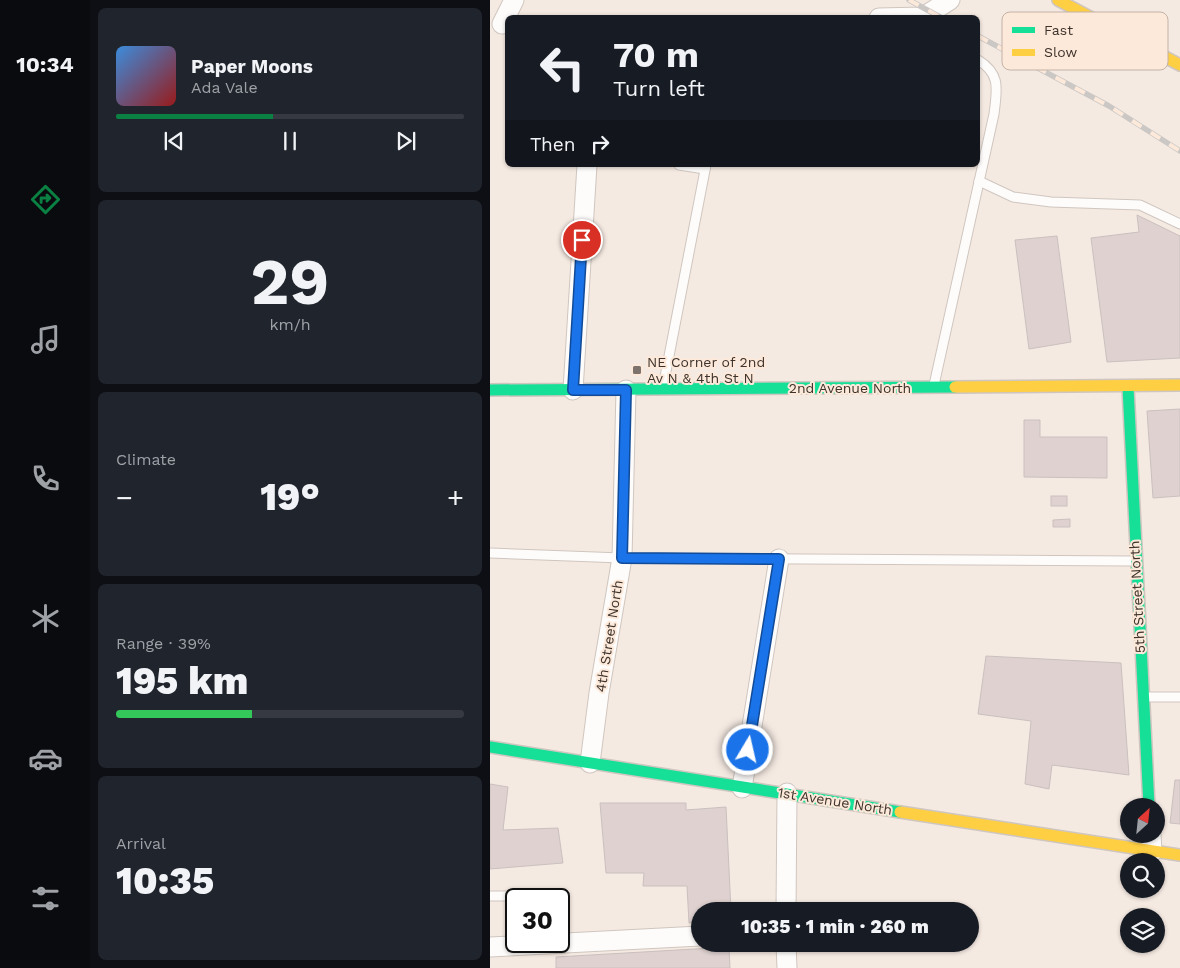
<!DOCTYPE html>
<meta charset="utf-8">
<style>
:root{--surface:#171b24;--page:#20242c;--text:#f1f3f6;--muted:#9ea1a6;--line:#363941;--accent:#0b8043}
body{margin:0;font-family:"Work Sans",sans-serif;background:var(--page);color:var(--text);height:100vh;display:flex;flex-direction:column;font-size:19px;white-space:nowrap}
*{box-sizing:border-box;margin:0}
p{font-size:16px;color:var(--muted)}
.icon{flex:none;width:28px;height:28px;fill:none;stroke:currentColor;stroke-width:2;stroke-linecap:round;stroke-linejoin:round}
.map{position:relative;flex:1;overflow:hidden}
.details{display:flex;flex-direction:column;gap:8px;padding:8px;background:#0d0f14;width:400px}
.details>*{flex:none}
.top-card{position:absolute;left:15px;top:15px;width:475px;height:152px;border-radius:8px;box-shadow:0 1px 4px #0004;background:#171b24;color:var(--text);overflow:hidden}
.needle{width:32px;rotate:27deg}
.buttons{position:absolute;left:630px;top:798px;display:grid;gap:10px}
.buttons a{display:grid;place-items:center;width:45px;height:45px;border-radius:50%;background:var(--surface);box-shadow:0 1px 4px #0004;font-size:25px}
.speed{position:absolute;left:15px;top:888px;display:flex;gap:10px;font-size:25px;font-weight:700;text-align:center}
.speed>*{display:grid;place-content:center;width:65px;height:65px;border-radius:50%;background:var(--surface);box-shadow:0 1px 4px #0004;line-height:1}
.speed .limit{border:2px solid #111;border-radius:8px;background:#fff;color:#111}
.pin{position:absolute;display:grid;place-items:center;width:42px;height:42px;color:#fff;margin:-21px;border:2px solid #fff;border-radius:50%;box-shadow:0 1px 5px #0007}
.me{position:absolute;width:55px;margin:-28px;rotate:9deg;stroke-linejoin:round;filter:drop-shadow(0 0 4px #0008)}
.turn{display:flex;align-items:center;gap:18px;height:105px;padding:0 25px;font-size:22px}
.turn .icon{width:65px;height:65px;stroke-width:2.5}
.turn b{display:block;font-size:35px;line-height:42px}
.then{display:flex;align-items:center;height:48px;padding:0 25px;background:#0003;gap:10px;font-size:19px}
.big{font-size:38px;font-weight:800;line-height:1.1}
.details .tile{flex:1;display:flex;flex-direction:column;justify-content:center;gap:8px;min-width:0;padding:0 18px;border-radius:8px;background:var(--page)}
.details .dial{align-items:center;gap:0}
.dial b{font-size:65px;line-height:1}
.song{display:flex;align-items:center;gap:15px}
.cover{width:60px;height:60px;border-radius:8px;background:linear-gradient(135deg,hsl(210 70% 55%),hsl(0 70% 35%))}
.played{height:5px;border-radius:2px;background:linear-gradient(90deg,var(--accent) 45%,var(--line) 45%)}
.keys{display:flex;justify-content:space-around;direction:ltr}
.heat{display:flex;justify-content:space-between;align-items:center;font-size:28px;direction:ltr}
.charge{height:8px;border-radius:4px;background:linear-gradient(90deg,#34c759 39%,var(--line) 0)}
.trip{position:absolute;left:201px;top:902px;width:288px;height:50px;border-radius:25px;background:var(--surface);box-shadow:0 1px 4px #0004;font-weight:800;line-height:50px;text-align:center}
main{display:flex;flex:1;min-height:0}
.tab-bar{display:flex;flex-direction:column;width:90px;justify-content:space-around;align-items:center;background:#090b0e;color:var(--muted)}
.tab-bar .icon{width:35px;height:35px}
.tab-bar .current{color:var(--accent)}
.tab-bar b{font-size:22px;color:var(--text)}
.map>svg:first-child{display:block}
.building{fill:#ded1d0;stroke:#cbc0be}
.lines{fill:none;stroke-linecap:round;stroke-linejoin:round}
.lane-casing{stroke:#cfc6bf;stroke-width:11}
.street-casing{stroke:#cfc6bf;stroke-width:21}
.fast-casing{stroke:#cfc6bf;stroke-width:14}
.slow-casing{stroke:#cfc6bf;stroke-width:14}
.lane{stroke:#fefcfb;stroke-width:9}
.street{stroke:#fefcfb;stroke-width:19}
.fast{stroke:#16e098;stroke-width:11}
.slow{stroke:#ffcf43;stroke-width:11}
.rail-casing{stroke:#cac7c5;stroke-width:5.5}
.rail{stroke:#fde9da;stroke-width:4;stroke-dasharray:11;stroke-linecap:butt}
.route-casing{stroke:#114b97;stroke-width:12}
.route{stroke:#1a73e8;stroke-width:9}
.poi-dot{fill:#7d736c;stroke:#fde9da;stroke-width:2}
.labels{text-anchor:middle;stroke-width:4;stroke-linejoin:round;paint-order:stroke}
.poi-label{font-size:14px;fill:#3d332c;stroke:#fde9da;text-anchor:start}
.street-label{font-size:14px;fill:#3d332c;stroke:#fde9da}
.key{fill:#fde9da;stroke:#c3b2a6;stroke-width:1}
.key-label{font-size:14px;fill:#3d332c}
</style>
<main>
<nav class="tab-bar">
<b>10:34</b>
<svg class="icon current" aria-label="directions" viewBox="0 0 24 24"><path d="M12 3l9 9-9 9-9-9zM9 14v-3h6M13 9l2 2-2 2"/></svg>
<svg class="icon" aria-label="music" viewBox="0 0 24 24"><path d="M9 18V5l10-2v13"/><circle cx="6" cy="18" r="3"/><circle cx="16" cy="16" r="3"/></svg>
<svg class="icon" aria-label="phone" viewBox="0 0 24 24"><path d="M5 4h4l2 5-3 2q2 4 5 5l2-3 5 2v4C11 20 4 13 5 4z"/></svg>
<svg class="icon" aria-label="climate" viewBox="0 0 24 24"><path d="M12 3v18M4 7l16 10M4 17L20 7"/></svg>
<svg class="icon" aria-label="car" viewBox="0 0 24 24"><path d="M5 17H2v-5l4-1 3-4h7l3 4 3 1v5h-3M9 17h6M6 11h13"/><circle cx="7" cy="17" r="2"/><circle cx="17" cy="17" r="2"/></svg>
<svg class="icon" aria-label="filters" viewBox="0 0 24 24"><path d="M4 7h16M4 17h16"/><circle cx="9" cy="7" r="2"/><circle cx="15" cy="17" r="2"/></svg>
</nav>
<section class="details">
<div class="tile">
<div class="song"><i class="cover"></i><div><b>Paper Moons</b><p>Ada Vale</p></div></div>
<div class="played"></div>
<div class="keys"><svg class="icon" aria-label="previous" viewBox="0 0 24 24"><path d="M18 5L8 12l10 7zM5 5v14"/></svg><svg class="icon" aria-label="pause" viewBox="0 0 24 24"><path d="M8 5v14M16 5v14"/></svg><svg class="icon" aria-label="next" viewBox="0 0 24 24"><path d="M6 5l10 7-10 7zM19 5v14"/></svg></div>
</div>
<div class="tile dial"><b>29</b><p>km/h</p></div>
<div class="tile"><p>Climate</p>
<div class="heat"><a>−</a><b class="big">19°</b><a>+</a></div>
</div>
<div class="tile"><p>Range · 39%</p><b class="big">195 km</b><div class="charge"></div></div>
<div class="tile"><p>Arrival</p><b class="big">10:35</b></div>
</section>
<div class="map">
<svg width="690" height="968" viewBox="0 0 690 968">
<rect width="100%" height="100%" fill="#f5eae2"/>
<g class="building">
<polygon points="647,215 690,236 690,358 617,362 601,238 649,232"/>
<polygon points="567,236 581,342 539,349 525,240"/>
<polygon points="690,409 690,496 663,498 657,411"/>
<polygon points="534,420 550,420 550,437 617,437 617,478 534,477"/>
<rect x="561" y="496" width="16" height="10"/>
<polygon points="580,519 580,527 563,527 563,520"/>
<polygon points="496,656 631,663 639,775 562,765 559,789 535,784 541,721 488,714"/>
<polygon points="685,780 690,780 690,824 680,823"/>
<polygon points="0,784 18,787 13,830 68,828 73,863 0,869"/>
<polygon points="110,803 196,803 196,810 236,807 241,911 210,911 210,922 199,923 197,886 153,886 154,873 116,873"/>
<polygon points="239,947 240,968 66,968 66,957"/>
</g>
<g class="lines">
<defs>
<g id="lane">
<polyline points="189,165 215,169"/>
<polyline points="489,181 523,197 561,202 650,205 690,224"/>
<path d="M 444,385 L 504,114 C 507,89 511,74 488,60"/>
<polyline points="173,387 216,165"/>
<polyline points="0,553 132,558 642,561"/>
<polyline points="656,697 690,697"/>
<polyline points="0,896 59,896 62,899"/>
</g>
<g id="street">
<polyline points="389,18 433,17 460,0"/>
<polyline points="12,24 24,0"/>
<polyline points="83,390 97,165"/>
<polyline points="100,763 109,693 132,558 136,390"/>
<polyline points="252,788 289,559"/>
<polyline points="661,834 662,852"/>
<polyline points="296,911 297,793"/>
<polyline points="296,944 297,968"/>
<polyline points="0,947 210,936"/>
</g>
<g id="fast">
<polyline points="638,387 659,806"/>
<polyline points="0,390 465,387"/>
<polyline points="0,747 410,812"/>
</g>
<g id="slow">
<polyline points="568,0 690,65"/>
<polyline points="465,387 690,385"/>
<polyline points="410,812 690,855"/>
</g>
</defs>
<use href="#lane" class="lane-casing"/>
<use href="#street" class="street-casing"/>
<use href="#fast" class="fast-casing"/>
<use href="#slow" class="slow-casing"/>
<use href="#lane" class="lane"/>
<use href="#street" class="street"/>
<use href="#fast" class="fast"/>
<use href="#slow" class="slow"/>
<defs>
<g id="rail">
<polyline points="419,0 452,18"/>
<polyline points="488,36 619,106 690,151"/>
</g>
</defs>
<use href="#rail" class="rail-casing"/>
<use href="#rail" class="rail"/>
</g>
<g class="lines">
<defs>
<polyline id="route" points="92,240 83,390 136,390 132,558 289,559 258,750"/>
</defs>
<use href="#route" class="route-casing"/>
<use href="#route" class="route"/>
</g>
<rect class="poi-dot" x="142" y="365" width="10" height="10" rx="2.5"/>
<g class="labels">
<g class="poi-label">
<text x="157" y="367">NE Corner of 2nd<tspan x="157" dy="16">Av N &amp; 4th St N</tspan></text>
</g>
<g class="street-label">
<text x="360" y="393">2nd Avenue North</text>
<text transform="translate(647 597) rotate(-93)" y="5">5th Street North</text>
<text transform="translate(119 636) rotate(-81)" y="5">4th Street North</text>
<text transform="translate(345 801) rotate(9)" y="5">1st Avenue North</text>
</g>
</g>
<rect x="512" y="12" width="166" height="58" rx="8" class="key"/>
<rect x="522" y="27" width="23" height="6" fill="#16e098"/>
<rect x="522" y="49" width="23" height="7" fill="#ffcf43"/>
<g class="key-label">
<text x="554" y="35">Fast</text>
<text x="554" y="57">Slow</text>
</g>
</svg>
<div class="buttons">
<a><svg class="needle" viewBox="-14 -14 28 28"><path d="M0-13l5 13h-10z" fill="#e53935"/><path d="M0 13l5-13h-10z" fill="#9ea1a6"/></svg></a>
<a><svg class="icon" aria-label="search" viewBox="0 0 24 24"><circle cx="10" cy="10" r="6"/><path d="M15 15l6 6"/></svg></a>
<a><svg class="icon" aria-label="layers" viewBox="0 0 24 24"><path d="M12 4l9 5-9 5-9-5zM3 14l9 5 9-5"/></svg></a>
</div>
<div class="speed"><div class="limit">30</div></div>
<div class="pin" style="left:92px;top:240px;background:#d93025"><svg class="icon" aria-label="arrive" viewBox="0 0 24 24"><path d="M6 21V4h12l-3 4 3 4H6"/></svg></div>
<svg class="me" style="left:258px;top:750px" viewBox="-20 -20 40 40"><circle r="17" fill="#1a73e8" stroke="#fff" stroke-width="3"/><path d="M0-11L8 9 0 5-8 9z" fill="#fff"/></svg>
<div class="trip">10:35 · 1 min · 260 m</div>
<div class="top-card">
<div class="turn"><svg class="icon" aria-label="left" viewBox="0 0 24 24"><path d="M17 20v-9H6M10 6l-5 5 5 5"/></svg><div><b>70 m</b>Turn left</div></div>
<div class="then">Then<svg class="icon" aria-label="right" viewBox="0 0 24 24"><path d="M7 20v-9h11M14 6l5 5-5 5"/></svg></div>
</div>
</div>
</main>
